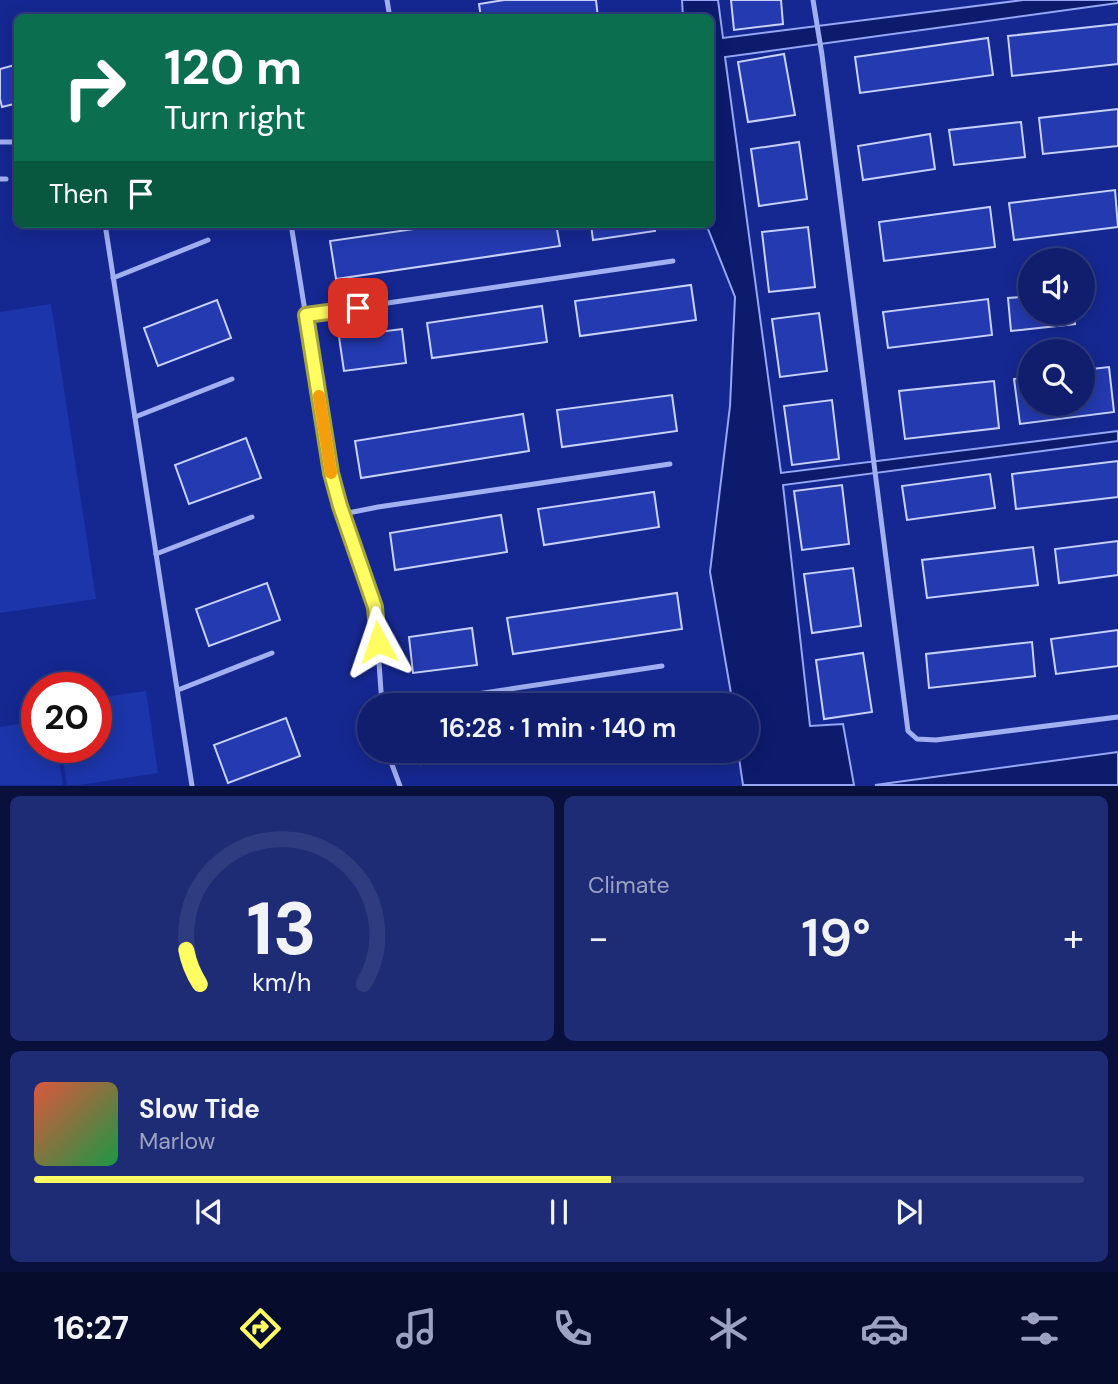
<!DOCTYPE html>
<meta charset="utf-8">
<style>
:root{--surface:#101e6d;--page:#1e2b75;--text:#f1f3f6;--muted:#9ca2c2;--line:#303c80;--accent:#fffd61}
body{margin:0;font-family:"DM Sans",sans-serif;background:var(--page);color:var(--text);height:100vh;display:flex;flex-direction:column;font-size:26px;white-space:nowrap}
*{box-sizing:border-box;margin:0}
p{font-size:23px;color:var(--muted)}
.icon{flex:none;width:38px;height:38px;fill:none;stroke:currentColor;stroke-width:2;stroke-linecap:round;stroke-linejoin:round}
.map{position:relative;height:786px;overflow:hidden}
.drawer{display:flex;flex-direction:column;gap:10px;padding:10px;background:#09103c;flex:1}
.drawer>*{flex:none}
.top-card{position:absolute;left:14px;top:14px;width:700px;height:214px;border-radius:10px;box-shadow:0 4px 18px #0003,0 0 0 2px var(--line);background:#0b6e4f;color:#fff;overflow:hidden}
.buttons{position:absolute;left:1018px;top:248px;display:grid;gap:14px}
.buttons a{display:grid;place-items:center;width:77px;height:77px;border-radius:50%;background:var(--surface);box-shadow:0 4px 18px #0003,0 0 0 2px var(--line);font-size:35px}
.speed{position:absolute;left:21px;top:672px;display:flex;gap:14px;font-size:35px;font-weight:700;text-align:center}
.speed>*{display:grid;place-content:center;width:91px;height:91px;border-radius:50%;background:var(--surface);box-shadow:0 4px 18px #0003,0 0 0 2px var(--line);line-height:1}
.speed .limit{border:10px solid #d22;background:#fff;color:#111}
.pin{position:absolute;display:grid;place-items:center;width:60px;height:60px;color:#fff;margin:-30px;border-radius:14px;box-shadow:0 4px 10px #0006}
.me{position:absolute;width:77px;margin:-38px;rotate:355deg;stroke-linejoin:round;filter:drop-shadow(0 0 5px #0008)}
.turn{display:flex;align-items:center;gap:24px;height:147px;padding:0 35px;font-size:32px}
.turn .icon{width:91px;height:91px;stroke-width:2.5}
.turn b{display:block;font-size:49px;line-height:60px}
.then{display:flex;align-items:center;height:66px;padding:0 35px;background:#0003;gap:14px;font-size:26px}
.big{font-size:52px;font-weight:600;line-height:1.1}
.drawer .tile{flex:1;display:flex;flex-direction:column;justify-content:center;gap:10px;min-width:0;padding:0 24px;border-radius:10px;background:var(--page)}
.drawer .dial{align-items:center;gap:0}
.dial svg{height:182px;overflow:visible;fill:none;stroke:var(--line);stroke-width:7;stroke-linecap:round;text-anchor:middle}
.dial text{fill:var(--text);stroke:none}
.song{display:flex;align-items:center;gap:21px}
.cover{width:84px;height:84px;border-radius:10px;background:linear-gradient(135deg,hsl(10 70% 55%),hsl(140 70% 35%))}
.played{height:7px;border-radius:4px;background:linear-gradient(90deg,var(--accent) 55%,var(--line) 55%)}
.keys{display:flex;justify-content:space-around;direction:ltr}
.heat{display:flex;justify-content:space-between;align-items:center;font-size:38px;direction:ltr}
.drawer .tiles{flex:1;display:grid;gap:10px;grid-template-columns:1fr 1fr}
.tile:last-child{grid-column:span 2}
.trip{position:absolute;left:357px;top:693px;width:402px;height:70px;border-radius:35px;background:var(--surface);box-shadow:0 4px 18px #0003,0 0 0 2px var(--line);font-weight:600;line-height:70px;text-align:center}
.menu{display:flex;height:112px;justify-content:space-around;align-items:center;background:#060c2c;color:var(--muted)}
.menu .icon{width:49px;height:49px}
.menu .on{color:var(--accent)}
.menu b{font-size:32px;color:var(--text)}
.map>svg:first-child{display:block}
.green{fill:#1d35ab}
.water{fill:#0d1b6d;stroke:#94a6f4;stroke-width:2}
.building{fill:#233ab0;stroke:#c8d1fc;stroke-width:2}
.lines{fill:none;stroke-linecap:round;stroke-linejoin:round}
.lane{stroke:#a2aff1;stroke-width:5}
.route-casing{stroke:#a6a43f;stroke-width:18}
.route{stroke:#fffd61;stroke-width:12}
.slow{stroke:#f59e0b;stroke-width:12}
</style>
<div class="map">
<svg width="1118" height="786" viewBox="0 0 1118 786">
<rect width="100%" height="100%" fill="#152891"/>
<g class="green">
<polygon points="51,304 96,599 0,613 0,312"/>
<polygon points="146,691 158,773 79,785 67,785 61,747 96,747 96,698"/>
<polygon points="37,721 37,747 57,747 63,785 0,785 0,727"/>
</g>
<g class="water">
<polygon points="682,0 718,0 723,38 1023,0 1118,0 1118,3 725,57 781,473 1118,431 1118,441 783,485 810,726 843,724 854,785 743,785 738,751 747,751 747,705 733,705 710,572 730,406 735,297 706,224 710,224 710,18 683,17"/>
<polygon points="1118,752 1118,785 875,785"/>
</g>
<g class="building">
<polygon points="504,0 596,0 598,18 481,18 479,4"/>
<polygon points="731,0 781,0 783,24 734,30"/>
<polygon points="1118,24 1118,64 1012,76 1008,36"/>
<polygon points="988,38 993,75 860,93 855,57"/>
<polygon points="784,54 795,115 748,122 738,62"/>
<polygon points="18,64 18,103 2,107 0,99 0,69"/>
<polygon points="1118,109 1118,146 1043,154 1039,118"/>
<polygon points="1021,122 1025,157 954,165 949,130"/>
<polygon points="930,134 935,169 863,180 858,146"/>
<polygon points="799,142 807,199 759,206 751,149"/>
<polygon points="1115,190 1118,227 1014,240 1009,203"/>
<polygon points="990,207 995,247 884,261 879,222"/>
<polygon points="449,224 556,224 560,246 336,279 330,241"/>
<polygon points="591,224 654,224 655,231 593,240"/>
<polygon points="808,227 815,287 769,292 762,232"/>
<polygon points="691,285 696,320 580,336 575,301"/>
<polygon points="1031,296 1031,313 1073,313 1075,324 1011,331 1008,298"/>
<polygon points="988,299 992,335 888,348 883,312"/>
<polygon points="217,300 231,338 158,366 144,328"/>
<polygon points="542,306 547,342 432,358 427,323"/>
<polygon points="819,313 827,371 780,377 772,319"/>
<polygon points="402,329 406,363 344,371 339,337"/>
<polygon points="1109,367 1114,412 1020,424 1014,379 1031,377 1031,404 1083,404 1083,370"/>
<polygon points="994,381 999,428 905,439 899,391"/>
<polygon points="672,395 677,431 562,447 557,410"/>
<polygon points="832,400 839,459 792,465 784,406"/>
<polygon points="523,414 529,451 361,478 355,441"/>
<polygon points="246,438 261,478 189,504 175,465"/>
<polygon points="1118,461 1118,497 1016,509 1012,474"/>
<polygon points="990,474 995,508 907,520 902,486"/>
<polygon points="842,485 849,544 802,550 794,491"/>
<polygon points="654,492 659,527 544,545 538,509"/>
<polygon points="501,515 507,552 395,570 390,533"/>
<polygon points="1118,541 1118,575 1059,583 1055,549"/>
<polygon points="1033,547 1038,585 927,598 922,560"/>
<polygon points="853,568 861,626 812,633 804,574"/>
<polygon points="267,583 280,620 209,646 196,609"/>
<polygon points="677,593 682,629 513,654 507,618"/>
<polygon points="472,628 477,665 413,673 409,637"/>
<polygon points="1118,630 1118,666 1056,674 1051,639"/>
<polygon points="1032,642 1035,676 929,688 926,654"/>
<polygon points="863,653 872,712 824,719 816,660"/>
<polygon points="686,697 687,705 632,705"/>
<polygon points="286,718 300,756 228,783 214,745"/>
<polygon points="419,751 470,751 471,757 421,764"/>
<polygon points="519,751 564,751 520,757"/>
</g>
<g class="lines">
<g class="lane">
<polyline points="387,0 390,18"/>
<polyline points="813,0 822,55 908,731 917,739 936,740 1118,717"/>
<polyline points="0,142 18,142"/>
<polyline points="0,179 6,179"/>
<polyline points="105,224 192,786"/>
<polyline points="291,224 331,473 340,506 364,571 375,607 382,705"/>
<polyline points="113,278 208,240"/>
<polyline points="306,315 673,261"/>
<polyline points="135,417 232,379"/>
<polyline points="343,514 378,507 670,464"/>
<polyline points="156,554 252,517"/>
<polyline points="178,690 272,653"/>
<polyline points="404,705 662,666"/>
<polyline points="387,751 400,786"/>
</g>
</g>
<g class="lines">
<defs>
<polyline id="route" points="358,308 306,315 331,473 340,506 375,607 378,642"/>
</defs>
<use href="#route" class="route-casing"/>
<use href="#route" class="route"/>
<polyline class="slow" points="319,396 331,473"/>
</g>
</svg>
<div class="buttons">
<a><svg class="icon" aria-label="sound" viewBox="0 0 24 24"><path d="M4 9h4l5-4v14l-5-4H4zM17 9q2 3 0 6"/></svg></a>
<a><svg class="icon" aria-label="search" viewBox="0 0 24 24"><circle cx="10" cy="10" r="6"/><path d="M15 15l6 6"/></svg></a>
</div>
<div class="speed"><div class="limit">20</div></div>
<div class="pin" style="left:358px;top:308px;background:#d93025"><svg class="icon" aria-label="arrive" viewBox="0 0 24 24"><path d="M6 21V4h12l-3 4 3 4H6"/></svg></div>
<svg class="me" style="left:378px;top:642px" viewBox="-20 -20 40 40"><path d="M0-17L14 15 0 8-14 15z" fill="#fffd61" stroke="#fff" stroke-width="4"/></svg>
<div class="trip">16:28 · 1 min · 140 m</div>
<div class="top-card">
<div class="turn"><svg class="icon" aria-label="right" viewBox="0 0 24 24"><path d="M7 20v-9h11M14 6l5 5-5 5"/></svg><div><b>120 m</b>Turn right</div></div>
<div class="then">Then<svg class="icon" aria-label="arrive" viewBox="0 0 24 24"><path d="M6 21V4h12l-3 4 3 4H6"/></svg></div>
</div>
</div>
<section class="drawer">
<div class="tiles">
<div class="tile dial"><svg viewBox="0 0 100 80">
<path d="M14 69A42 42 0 1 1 86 69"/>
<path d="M14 69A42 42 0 0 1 8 54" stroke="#fffd61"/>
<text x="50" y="56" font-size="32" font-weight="700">13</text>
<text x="50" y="72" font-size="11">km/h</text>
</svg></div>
<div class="tile"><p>Climate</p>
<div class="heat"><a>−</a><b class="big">19°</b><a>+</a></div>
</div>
<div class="tile">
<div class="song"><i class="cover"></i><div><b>Slow Tide</b><p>Marlow</p></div></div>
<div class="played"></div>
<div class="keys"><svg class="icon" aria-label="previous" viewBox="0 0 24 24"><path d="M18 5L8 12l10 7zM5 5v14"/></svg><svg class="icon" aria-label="pause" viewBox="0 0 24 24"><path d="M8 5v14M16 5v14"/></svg><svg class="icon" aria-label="next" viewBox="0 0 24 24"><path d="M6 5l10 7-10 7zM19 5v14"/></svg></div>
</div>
</div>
</section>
<nav class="menu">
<b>16:27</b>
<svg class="icon on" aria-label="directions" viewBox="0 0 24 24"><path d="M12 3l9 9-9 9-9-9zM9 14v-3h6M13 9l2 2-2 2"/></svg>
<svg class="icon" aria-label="music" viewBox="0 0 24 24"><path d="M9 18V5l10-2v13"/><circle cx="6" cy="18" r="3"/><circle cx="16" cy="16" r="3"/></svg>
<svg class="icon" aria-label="phone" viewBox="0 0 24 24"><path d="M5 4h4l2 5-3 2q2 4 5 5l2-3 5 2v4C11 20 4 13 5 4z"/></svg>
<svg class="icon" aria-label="climate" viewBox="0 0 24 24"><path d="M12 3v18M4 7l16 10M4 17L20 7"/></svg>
<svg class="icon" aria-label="car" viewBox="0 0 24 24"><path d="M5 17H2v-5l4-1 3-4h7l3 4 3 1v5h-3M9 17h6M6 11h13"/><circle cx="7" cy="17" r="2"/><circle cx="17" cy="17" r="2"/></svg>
<svg class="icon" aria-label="filters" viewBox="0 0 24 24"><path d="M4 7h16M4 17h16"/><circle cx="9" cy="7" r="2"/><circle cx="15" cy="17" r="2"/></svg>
</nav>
